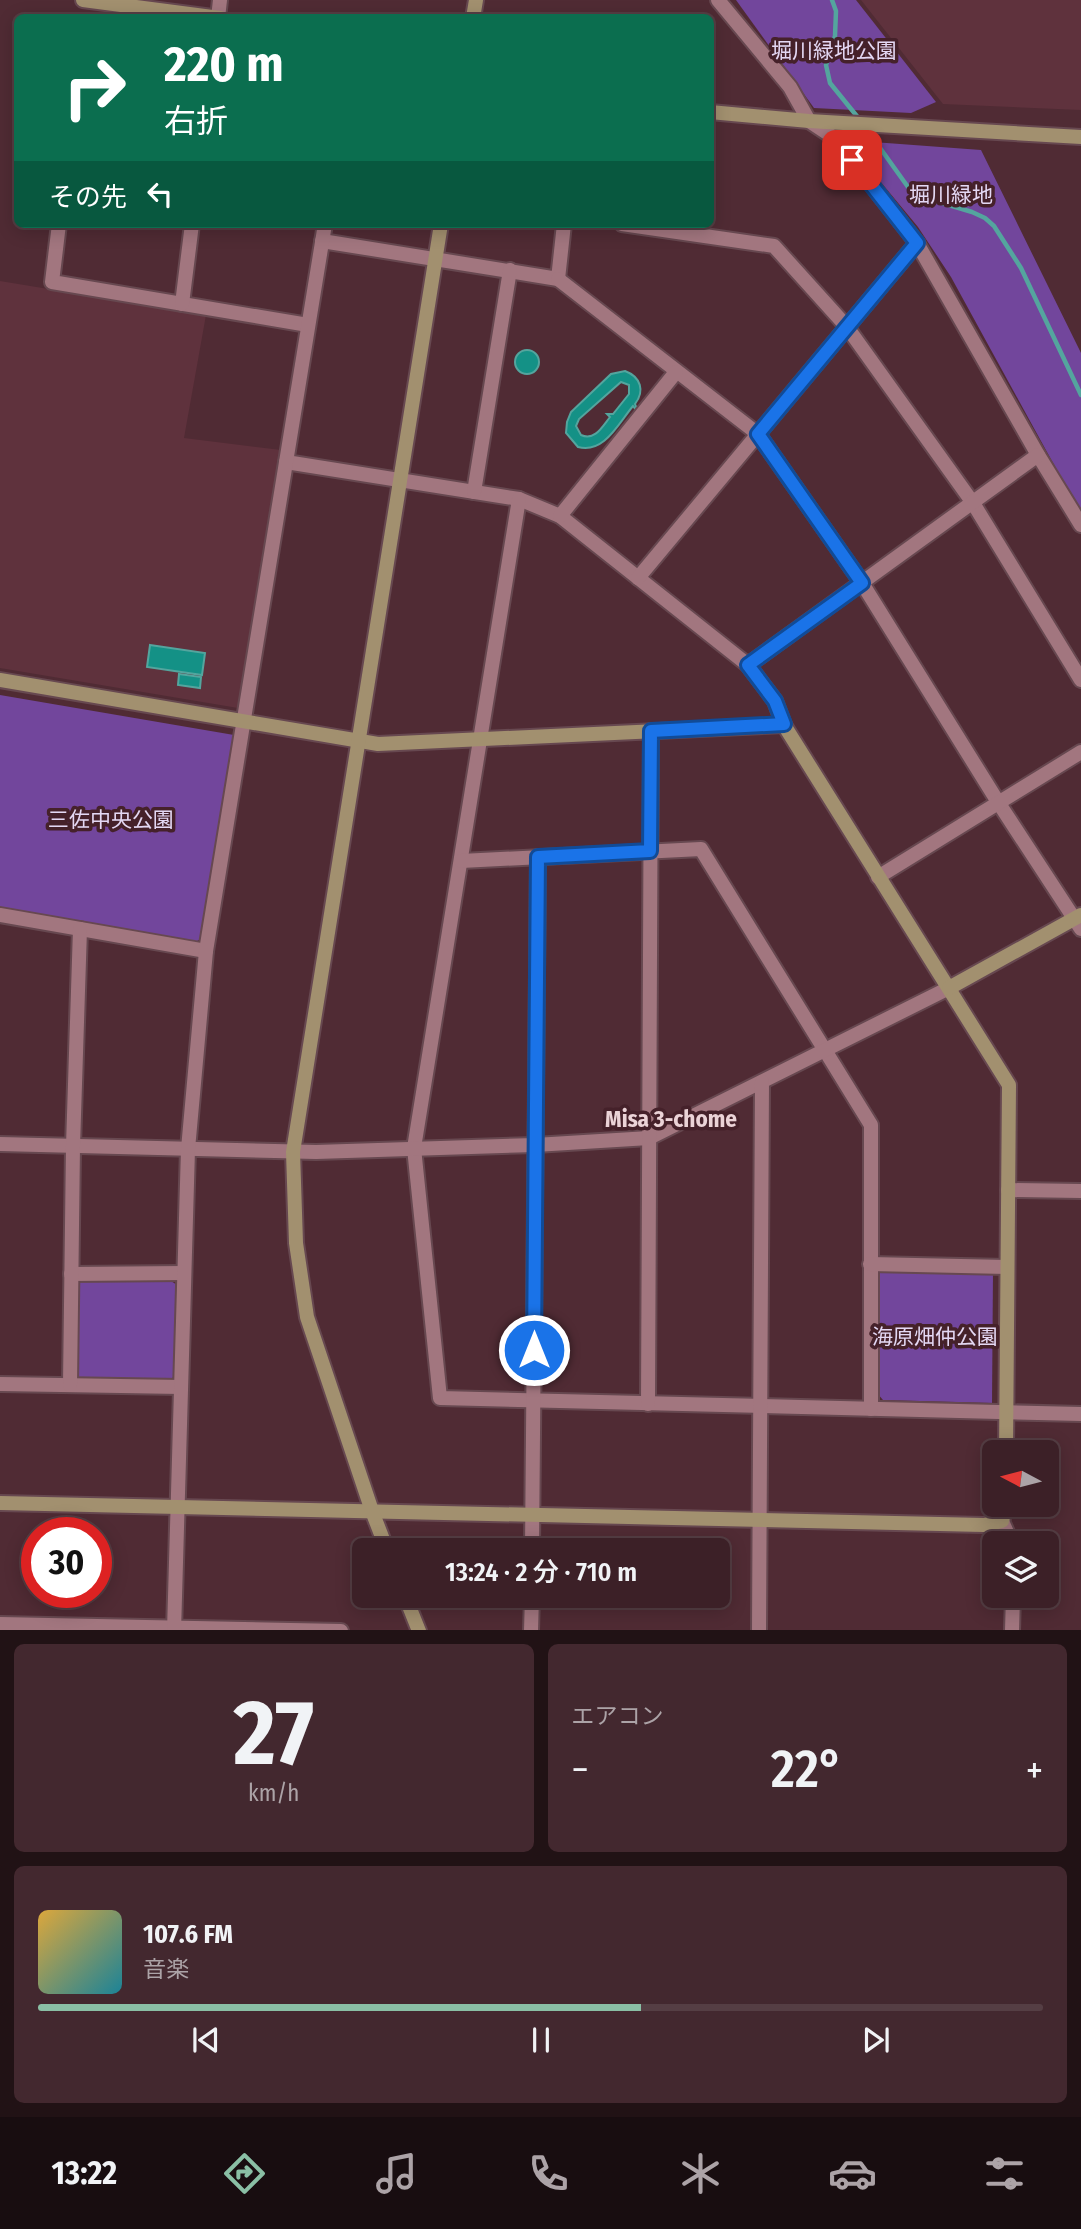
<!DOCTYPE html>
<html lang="ja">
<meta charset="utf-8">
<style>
:root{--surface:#3c2027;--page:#43282f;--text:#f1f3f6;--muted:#aca3a7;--line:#553e44;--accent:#8abfa5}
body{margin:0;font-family:"Fira Sans Condensed","Noto Sans JP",sans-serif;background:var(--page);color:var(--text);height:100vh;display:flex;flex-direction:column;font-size:26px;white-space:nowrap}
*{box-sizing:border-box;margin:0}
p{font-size:23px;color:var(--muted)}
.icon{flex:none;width:38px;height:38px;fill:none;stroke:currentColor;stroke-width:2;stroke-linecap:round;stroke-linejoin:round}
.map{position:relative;height:1630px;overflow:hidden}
.drawer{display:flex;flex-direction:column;gap:14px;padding:14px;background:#211215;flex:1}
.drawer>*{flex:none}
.top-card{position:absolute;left:14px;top:14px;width:700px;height:214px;border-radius:10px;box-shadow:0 4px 18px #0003,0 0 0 2px var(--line);background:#0b6e4f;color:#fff;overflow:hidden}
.needle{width:46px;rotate:277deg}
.buttons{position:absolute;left:982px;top:1440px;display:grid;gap:14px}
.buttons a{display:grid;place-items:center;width:77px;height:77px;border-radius:10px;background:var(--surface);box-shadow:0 4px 18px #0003,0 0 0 2px var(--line);font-size:35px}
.speed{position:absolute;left:21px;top:1517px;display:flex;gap:14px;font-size:35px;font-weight:700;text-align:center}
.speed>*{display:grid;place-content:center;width:91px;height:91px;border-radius:50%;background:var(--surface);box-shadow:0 4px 18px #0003,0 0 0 2px var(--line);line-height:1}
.speed .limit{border:10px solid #d22;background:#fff;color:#111}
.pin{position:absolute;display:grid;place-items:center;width:60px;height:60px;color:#fff;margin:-30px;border-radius:14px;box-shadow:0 4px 10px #0006}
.me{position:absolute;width:77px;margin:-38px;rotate:0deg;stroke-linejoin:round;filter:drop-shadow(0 0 5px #0008)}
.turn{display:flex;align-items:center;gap:24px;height:147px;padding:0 35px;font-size:32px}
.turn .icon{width:91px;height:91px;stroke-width:2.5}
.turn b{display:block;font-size:49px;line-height:60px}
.then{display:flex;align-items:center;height:66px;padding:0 35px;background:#0003;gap:14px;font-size:26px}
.big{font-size:52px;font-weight:600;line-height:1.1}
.drawer .card{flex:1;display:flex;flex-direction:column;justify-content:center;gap:10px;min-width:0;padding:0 24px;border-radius:10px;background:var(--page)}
.drawer .dial{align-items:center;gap:0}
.dial b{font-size:91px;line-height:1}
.song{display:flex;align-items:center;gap:21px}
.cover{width:84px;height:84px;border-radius:10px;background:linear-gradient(135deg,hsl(40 70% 55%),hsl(190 70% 35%))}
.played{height:7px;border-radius:4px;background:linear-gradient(90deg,var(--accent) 60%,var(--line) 60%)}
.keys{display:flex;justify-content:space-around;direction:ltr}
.heat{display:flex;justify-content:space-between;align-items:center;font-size:38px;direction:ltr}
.drawer .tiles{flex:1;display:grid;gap:14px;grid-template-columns:1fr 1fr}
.card:last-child{grid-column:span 2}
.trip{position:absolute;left:352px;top:1538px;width:378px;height:70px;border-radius:10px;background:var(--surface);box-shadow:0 4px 18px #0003,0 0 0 2px var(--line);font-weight:600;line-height:70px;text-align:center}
.tab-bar{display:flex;height:112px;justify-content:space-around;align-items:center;background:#180d10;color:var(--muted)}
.tab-bar .icon{width:49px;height:49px}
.tab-bar .selected{color:var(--accent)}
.tab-bar b{font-size:32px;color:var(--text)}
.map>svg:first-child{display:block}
.built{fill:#5f323d}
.green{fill:#72469c}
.water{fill:#149186;stroke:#54a59e;stroke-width:2;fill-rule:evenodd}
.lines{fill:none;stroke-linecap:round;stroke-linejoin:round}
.stream{stroke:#54a59e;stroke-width:4.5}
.street-casing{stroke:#674850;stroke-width:18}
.secondary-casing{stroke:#674850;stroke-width:18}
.street{stroke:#a2767f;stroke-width:14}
.secondary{stroke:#a2906f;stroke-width:14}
.route-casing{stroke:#114b97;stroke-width:18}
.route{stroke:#1a73e8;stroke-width:12}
.labels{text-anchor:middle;stroke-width:7;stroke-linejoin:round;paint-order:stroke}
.park-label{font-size:21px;fill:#e4d8f4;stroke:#45212a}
.neighbourhood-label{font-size:23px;font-weight:bold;fill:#ebd3d7;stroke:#45212a}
</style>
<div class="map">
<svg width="1081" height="1631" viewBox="0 0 1081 1631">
<rect width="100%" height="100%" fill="#502b34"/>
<g class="built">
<polygon points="861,0 1081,0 1081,110 943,104"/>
<polygon points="0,281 206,315 184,438 281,450 238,708 0,668"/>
</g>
<g class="green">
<polygon points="736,0 856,0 936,102 911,113 814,108"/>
<polygon points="846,140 981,150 1081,353 1081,514 951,277 918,227"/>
<polygon points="0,695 234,735 201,939 195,942 0,909"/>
<polygon points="993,1270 992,1403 883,1400 877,1393 878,1274 882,1271"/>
<polygon points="83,1278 171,1281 177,1285 175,1376 168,1381 79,1379 75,1373 76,1283"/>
</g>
<g class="water">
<circle cx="527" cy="362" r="12"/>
<path d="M 625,371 C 641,377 645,391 635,404 L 637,409 L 636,410 L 633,406 C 618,424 604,454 578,447 L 566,433 L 567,422 L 571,412 L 611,374 ZM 621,382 L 629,385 L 629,394 L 613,414 L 607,414 L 610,417 C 602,427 595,441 581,435 L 576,426 L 579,419 Z"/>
<polygon points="150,645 205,653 202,675 147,667"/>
<polygon points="179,674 201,677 200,688 178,685"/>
</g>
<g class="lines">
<g class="stream">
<polyline points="832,0 836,11 835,36 826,65 830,83 860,120"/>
<polyline points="865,127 908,187 919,196 972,212 985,218 994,226 1021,268 1081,395"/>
</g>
<defs>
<g id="street">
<polyline points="718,0 790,87 809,121 836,139 917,243 1038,455 1081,525"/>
<polyline points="218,18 220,0"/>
<polyline points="59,224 52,282 308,325"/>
<polyline points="622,224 774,246 847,327 973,503 1081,680"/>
<polyline points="322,241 558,279 564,224"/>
<polyline points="558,279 758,434 862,583 998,802 1081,929"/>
<polyline points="182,304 192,224"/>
<polyline points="286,462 519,499 560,516 748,665 775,701 784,725"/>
<polyline points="474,492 510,270"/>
<polyline points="519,499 414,1148 440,1398 1081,1414"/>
<polyline points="560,516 676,372"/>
<polyline points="638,578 917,243"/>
<polyline points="748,665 1038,455"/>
<polyline points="461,861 701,849 871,1125 871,1409"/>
<polyline points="878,877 1081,752"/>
<polyline points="0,915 206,951"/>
<polyline points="0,1144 316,1152 535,1145 649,1138 949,988"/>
<polyline points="1008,1190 1081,1191"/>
<polyline points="870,1264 1007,1267"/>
<polyline points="71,1274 184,1273"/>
<polyline points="0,1384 181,1387"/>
<polyline points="70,1385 73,1146 80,929"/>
<polyline points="648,1404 651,731"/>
<polyline points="1002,1521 1012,1544"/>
<polyline points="532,1550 538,857"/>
<polyline points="0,1624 341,1631"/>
<polyline points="174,1631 188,1149 206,951 325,224"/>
<polyline points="531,1631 532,1596"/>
<polyline points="759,1631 762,1082"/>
<polyline points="1012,1631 1013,1596"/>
</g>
<g id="secondary">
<polyline points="83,0 220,18"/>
<polyline points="473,18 476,0"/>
<polyline points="710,112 809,121 1081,137"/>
<polyline points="0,680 378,744 784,725 1009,1085 1006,1452"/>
<polyline points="949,988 1081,915"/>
<polyline points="0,1503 984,1525 1002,1521 1006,1505"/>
<polyline points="387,1550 372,1511 307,1317 296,1243 293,1152 441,224"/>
<polyline points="405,1596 419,1631"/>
</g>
</defs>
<use href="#street" class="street-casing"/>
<use href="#secondary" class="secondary-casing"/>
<use href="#street" class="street"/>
<use href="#secondary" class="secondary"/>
</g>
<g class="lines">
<defs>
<polyline id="route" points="534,1350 538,857 650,851 651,731 784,724 775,701 748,665 862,583 758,434 917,243 852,160"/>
</defs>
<use href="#route" class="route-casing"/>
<use href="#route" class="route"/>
</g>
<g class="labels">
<g class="park-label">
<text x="834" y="58">堀川緑地公園</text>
<text x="951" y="202">堀川緑地</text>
<text x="111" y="827">三佐中央公園</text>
<text x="935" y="1344">海原畑仲公園</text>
</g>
<g class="neighbourhood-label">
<text x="671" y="1127">Misa 3-chome</text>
</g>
</g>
</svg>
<div class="buttons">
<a><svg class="needle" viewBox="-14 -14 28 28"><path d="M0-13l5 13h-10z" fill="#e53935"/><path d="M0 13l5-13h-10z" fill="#aca3a7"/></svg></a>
<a><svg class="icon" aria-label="layers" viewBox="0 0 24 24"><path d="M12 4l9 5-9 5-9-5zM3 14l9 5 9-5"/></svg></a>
</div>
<div class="speed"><div class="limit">30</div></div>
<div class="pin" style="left:852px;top:160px;background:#d93025"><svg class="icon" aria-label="arrive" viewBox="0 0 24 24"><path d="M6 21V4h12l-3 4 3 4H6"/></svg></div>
<svg class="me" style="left:534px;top:1350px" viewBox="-20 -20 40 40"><circle r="17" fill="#1a73e8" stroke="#fff" stroke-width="3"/><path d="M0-11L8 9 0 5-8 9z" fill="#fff"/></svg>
<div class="trip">13:24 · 2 分 · 710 m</div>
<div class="top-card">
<div class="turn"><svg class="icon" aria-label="right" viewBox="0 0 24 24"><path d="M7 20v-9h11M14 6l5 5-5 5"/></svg><div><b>220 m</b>右折</div></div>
<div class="then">その先<svg class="icon" aria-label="left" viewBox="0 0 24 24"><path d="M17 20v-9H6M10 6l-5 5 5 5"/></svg></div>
</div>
</div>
<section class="drawer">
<div class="tiles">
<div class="card dial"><b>27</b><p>km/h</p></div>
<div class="card"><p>エアコン</p>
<div class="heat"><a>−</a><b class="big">22°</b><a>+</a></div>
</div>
<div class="card">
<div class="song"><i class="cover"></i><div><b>107.6 FM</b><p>音楽</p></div></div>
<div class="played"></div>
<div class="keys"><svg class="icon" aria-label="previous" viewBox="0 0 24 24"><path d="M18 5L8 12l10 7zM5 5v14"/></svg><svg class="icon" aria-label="pause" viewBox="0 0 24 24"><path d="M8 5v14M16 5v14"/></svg><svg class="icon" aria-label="next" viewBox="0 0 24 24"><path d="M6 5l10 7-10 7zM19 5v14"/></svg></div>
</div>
</div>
</section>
<nav class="tab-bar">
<b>13:22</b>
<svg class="icon selected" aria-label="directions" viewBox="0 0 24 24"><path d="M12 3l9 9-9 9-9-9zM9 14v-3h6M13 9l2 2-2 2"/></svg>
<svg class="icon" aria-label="music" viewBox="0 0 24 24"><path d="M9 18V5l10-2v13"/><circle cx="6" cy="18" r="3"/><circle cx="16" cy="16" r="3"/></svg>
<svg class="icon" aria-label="phone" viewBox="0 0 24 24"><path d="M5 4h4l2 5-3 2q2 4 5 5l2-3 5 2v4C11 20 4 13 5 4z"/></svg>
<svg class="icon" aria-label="climate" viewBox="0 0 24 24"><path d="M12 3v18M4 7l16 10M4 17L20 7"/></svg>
<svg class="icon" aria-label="car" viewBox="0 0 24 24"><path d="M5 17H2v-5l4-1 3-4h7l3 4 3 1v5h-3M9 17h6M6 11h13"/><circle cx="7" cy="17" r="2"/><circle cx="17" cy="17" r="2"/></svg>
<svg class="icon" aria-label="filters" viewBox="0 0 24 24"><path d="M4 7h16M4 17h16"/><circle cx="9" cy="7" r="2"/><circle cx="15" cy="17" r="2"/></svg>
</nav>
